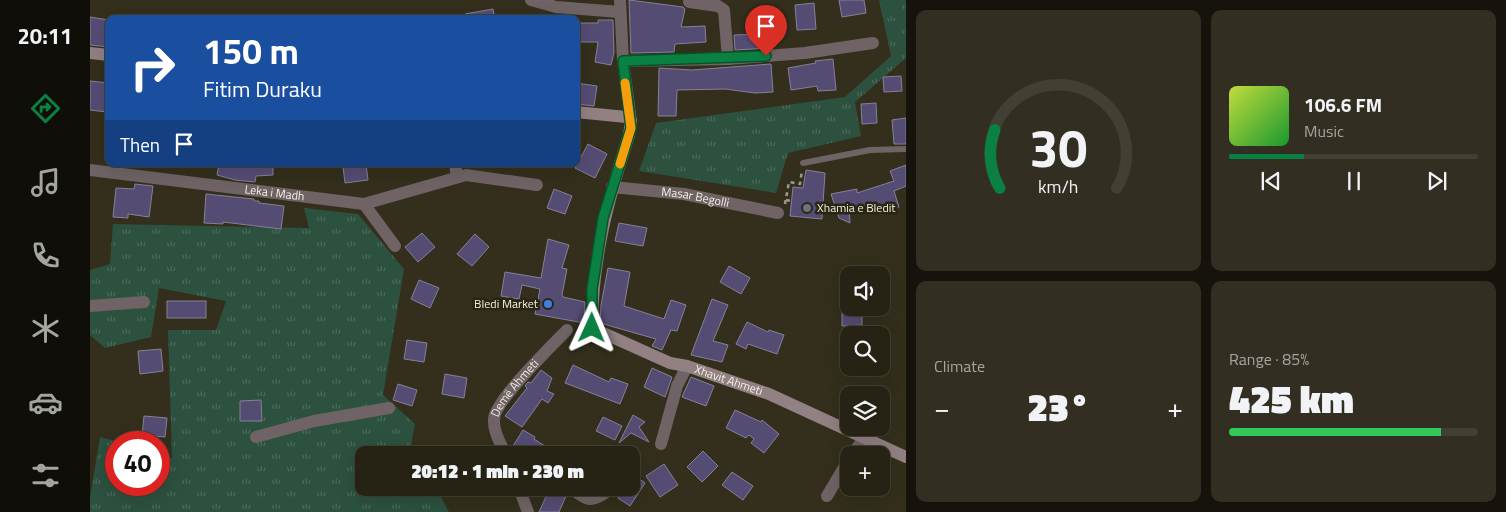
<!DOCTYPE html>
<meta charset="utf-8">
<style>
:root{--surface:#262315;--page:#322f22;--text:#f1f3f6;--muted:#a4a4a0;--line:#424034;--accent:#0b8043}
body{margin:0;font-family:"Titillium Web",sans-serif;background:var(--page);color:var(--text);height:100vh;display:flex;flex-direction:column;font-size:19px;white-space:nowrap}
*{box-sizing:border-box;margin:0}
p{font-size:16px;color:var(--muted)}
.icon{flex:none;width:28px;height:28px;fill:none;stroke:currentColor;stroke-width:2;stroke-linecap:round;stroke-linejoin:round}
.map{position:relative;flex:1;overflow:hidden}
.panel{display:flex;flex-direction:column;gap:10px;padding:10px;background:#15130c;width:600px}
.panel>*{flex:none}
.top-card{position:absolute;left:15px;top:15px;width:475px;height:152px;border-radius:10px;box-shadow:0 5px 20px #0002,0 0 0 1px var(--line);background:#1a4fa0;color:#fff;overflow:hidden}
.controls{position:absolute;left:750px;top:266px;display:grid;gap:10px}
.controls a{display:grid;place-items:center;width:50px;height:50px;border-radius:10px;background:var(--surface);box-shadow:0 5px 20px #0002,0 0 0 1px var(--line);font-size:25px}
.speed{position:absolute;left:15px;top:431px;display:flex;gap:10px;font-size:25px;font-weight:700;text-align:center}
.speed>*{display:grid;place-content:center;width:65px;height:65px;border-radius:50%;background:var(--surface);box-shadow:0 5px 20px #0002,0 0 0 1px var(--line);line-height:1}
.speed .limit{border:8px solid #d22;background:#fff;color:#111}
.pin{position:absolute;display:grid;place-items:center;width:42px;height:42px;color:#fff;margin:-51px -21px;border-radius:50% 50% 50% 0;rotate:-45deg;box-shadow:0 0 5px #0007}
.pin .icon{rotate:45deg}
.me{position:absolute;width:55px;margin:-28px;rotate:1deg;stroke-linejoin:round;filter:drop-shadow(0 0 4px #0008)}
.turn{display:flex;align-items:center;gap:18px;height:105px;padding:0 15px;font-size:22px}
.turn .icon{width:65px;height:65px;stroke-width:2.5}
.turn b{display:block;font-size:35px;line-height:42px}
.then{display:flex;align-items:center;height:48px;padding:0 15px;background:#0003;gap:10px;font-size:19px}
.big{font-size:38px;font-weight:800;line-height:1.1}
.panel .tile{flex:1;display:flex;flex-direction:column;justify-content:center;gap:8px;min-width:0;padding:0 18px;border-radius:10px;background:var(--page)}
.panel .dial{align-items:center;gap:0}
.dial svg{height:130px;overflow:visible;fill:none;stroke:var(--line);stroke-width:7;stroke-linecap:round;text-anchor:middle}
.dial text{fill:var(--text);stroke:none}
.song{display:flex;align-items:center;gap:15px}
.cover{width:60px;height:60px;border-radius:8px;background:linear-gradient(135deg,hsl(70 70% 55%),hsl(130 70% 35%))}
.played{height:5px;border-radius:2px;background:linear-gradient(90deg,var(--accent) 30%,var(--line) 30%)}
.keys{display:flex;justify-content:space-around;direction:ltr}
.heat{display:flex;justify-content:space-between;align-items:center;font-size:28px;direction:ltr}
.charge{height:8px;border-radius:4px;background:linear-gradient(90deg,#34c759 85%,var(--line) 0)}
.panel .tiles{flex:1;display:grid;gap:10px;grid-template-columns:repeat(2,1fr)}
.trip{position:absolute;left:265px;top:446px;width:285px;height:50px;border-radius:10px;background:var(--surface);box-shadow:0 5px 20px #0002,0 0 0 1px var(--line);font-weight:800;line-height:50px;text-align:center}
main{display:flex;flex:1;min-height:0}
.tab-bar{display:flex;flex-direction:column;width:90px;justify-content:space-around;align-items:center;background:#0f0e08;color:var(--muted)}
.tab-bar .icon{width:35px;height:35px}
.tab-bar .on{color:var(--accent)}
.tab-bar b{font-size:22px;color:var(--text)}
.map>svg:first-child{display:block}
.grass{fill:url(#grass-tufts)}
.building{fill:#554c74;stroke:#858197}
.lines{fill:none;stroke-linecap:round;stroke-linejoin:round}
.path{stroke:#9c9989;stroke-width:2.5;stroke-dasharray:4 4;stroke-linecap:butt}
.lane{stroke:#6f6365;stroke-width:6}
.street{stroke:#6f6365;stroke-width:12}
.secondary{stroke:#928083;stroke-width:12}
.route-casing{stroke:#07532c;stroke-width:12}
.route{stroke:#0b8043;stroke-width:9}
.slow{stroke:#f59e0b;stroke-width:9}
.worship-dot{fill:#6b7280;stroke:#292612;stroke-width:2}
.shop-dot{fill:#3f7fe0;stroke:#292612;stroke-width:2}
.labels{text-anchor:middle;stroke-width:5;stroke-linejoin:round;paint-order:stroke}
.street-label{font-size:12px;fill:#f2f0e3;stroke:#292612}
.poi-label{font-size:12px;fill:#f2f0e3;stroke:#292612;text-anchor:start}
</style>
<main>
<nav class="tab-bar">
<b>20:11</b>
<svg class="icon on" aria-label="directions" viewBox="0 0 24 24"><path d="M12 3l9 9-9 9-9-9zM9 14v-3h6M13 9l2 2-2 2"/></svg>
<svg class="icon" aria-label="music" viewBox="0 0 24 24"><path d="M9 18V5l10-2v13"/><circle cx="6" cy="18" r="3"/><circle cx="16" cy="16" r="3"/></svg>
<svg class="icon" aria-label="phone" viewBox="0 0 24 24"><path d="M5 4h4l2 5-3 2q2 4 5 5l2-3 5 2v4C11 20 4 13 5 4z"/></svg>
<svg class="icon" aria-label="climate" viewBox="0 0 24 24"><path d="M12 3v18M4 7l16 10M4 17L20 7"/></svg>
<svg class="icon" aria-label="car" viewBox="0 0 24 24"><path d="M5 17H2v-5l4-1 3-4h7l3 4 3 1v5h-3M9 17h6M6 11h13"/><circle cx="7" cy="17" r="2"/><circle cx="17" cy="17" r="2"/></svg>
<svg class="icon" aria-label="filters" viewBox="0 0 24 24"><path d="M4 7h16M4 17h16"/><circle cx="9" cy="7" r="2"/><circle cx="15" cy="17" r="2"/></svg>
</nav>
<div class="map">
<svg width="816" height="512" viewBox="0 0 816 512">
<defs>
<pattern id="grass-tufts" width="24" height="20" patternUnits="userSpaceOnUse" patternTransform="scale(1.25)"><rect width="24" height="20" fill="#2c513f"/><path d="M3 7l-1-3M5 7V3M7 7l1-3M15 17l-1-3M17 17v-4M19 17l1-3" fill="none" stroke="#4b6a5b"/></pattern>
</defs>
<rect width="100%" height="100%" fill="#332f1c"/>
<g class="grass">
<polygon points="789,0 816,0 816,58 765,102 771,136 698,153 686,193 549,171 566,123 755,97 801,56"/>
<polygon points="214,208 268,214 314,269 293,395 325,424 319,455 274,455 274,488 340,488 350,495 359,512 0,512 0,498 10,437 29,442 26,442 26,485 69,485 69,454 82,458 78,330 126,330 136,301 69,288 61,337 15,348 0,335 0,270 20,264 23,224 219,228"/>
</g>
<g class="building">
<polygon points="539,0 593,7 595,9 591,27 615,26 616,42 585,44 584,52 541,53"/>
<polygon points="749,0 774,0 776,13 752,17"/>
<polygon points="724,3 726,29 707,30 705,5"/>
<polygon points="403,9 405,19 376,19 375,14"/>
<polygon points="0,17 19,20 19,47 0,45"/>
<polygon points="508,20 523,20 524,53 521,65 505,62 508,42 486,42 486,23 508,23"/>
<polygon points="679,34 680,48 645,50 644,35"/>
<polygon points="743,59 746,90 728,91 727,86 701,90 698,68 726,63 725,61"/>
<polygon points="681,64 683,92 665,93 635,89 587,90 586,116 568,116 569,68 602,70"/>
<polygon points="811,76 812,91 794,92 793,77"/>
<polygon points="0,81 19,83 17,112 0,110"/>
<polygon points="486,83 507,86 504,106 486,104"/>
<polygon points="786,103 787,123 772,124 771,104"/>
<polygon points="816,118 816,144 804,144 802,120"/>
<polygon points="498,144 517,154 505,178 485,168"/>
<polygon points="129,164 183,164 183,175 166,176 165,182 145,180 127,175"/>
<polygon points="276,164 278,180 255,183 253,167"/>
<polygon points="816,165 816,186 804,191 809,207 790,214 786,203 759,208 760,223 749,218 741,194 767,189 767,193 804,181 800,171"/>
<polygon points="716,170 735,173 732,219 700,216 703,187 713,188"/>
<polygon points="45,184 63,186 59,217 38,214 38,218 23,217 26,188 44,189"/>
<polygon points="464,189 482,196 475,214 457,208"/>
<polygon points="116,194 164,199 164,201 169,201 169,203 194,206 191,229 133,222 133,224 114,223"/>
<polygon points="529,223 557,228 553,246 525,241"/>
<polygon points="332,233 345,247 328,262 315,247"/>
<polygon points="385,234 399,247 382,266 367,254"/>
<polygon points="458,239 479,245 472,268 477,269 472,295 473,297 495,302 494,323 445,314 450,289 432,285 429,299 411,296 415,272 451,278"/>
<polygon points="639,266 660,278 651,294 630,282"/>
<polygon points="518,268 540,272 534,306 574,319 581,300 596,305 587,331 581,330 572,350 562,346 566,339 510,323 511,305"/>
<polygon points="329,280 349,288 340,308 321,299"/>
<polygon points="622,299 638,305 623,341 638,345 632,362 601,355"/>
<rect x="77" y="301" width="39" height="17"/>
<polygon points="752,308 772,308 772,325 752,326"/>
<polygon points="657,322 678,332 679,330 694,335 687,354 658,344 656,349 646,344"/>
<polygon points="317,340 337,343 334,362 314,359"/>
<polygon points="71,349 73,371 50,374 48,351"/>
<polygon points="483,365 519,382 521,378 538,384 530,404 475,383"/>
<polygon points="562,368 582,377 575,397 554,387"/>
<polygon points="451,370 462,378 457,391 464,394 458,403 452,399 432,427 415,416 437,388 435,386 438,382 441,383"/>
<polygon points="355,374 377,378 374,398 352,394"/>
<polygon points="601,377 624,386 616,406 592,397"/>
<polygon points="308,384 327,390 322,406 303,400"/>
<polygon points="171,400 172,421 150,421 150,401"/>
<polygon points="645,410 671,422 672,420 689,434 674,453 661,443 664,439 659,435 656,438 636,428"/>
<polygon points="543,415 555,422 549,427 559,442 541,433 529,443"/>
<polygon points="54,416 77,418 75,437 52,435"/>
<polygon points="513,417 532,426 525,440 506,431"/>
<polygon points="433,430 445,437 444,439 469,455 438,455 423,446"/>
<polygon points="613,451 628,466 612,482 597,467"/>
<polygon points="574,464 588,485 570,497 556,476"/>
<polygon points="642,472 663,486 653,500 632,485"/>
<polygon points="541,473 555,483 540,506 528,498 535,488 541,488"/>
<polygon points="460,488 470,488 472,493 476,496 469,512 449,512"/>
</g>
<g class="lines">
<g class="path">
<polyline points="696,200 702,201"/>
<polyline points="695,204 699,182 710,184 712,170"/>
</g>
<polyline class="lane" points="713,163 780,150 816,149"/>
<g class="street">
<polyline points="441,0 466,7 530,12"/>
<polyline points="530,0 533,61 541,121"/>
<polyline points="599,2 628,6 634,10 638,59"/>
<polyline points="533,61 638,59 715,53 783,43"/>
<polyline points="365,164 367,177"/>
<path id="s1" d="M 0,170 L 274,204 L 376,175 L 447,185"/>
<path id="s2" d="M 522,187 L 594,194 L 688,213"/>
<polyline points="274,204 305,246"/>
<polyline points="0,306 54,302"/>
<polyline points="166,437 224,421 299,408"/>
<polyline points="571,444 587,386 597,366"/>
<path id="s3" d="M 416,455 C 411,444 403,432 404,419 C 405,401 462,345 477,330"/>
<polyline points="762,455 774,438"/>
<polyline points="429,488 438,512"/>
<path d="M 478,488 C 496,495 495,506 515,493"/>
<polyline points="737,496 759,459"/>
</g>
<g class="secondary">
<polyline points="0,53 19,55"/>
<path id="s4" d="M 486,112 L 536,117 L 541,121 L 539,135 C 518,200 502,259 502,328 L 580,363 L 597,366 L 679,394 L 816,457"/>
</g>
</g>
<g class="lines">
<defs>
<polyline id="route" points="502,328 502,289 513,218 541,128 533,61 676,56"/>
</defs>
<use href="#route" class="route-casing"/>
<use href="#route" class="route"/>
<polyline class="slow" points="530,164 541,128 535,83"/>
</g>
<circle class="worship-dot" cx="717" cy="208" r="5"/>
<circle class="shop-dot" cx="458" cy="304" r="5"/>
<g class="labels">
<g class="street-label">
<text dy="4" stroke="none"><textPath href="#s1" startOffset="186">Leka i Madh</textPath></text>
<text dy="4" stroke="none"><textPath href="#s2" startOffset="84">Masar Begolli</textPath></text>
<text dy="4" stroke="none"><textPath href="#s4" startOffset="415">Xhavit Ahmeti</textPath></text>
<text dy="4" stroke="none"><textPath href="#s3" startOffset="76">Demë Ahmeti</textPath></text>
</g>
<g class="poi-label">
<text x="727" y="212">Xhamia e Bledit</text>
<text x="448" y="308" text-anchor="end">Bledi Market</text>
</g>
</g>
</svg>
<div class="controls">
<a><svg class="icon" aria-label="sound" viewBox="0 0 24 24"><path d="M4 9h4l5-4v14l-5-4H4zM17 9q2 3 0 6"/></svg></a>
<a><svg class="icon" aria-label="search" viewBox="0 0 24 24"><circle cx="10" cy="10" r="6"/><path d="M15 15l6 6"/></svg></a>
<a><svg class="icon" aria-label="layers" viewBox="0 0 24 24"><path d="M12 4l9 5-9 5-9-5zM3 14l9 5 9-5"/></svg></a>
<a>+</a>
</div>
<div class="speed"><div class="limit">40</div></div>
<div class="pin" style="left:676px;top:56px;background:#d93025"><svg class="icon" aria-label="arrive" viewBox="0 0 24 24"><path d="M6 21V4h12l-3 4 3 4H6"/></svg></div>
<svg class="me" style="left:502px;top:328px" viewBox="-20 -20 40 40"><path d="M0-17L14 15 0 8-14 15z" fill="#0b8043" stroke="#fff" stroke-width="4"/></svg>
<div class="trip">20:12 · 1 min · 230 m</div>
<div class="top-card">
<div class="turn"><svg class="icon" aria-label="right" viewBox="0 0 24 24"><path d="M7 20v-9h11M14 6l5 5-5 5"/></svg><div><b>150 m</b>Fitim Duraku</div></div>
<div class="then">Then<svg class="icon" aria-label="arrive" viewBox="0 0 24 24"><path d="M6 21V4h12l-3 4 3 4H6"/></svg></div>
</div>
</div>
<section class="panel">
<div class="tiles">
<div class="tile dial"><svg viewBox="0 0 100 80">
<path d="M14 69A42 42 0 1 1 86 69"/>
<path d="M14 69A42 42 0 0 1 11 33" stroke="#0b8043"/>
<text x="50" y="56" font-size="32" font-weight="700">30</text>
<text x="50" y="72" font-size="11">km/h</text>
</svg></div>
<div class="tile">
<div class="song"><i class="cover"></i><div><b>106.6 FM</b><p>Music</p></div></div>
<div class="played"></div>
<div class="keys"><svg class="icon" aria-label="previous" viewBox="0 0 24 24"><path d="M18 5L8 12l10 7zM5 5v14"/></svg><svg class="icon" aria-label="pause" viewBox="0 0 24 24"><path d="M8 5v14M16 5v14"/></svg><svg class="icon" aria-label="next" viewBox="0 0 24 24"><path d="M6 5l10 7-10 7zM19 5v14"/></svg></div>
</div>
<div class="tile"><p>Climate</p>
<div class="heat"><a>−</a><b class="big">23°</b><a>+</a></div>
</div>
<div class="tile"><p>Range · 85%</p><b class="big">425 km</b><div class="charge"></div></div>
</div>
</section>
</main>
